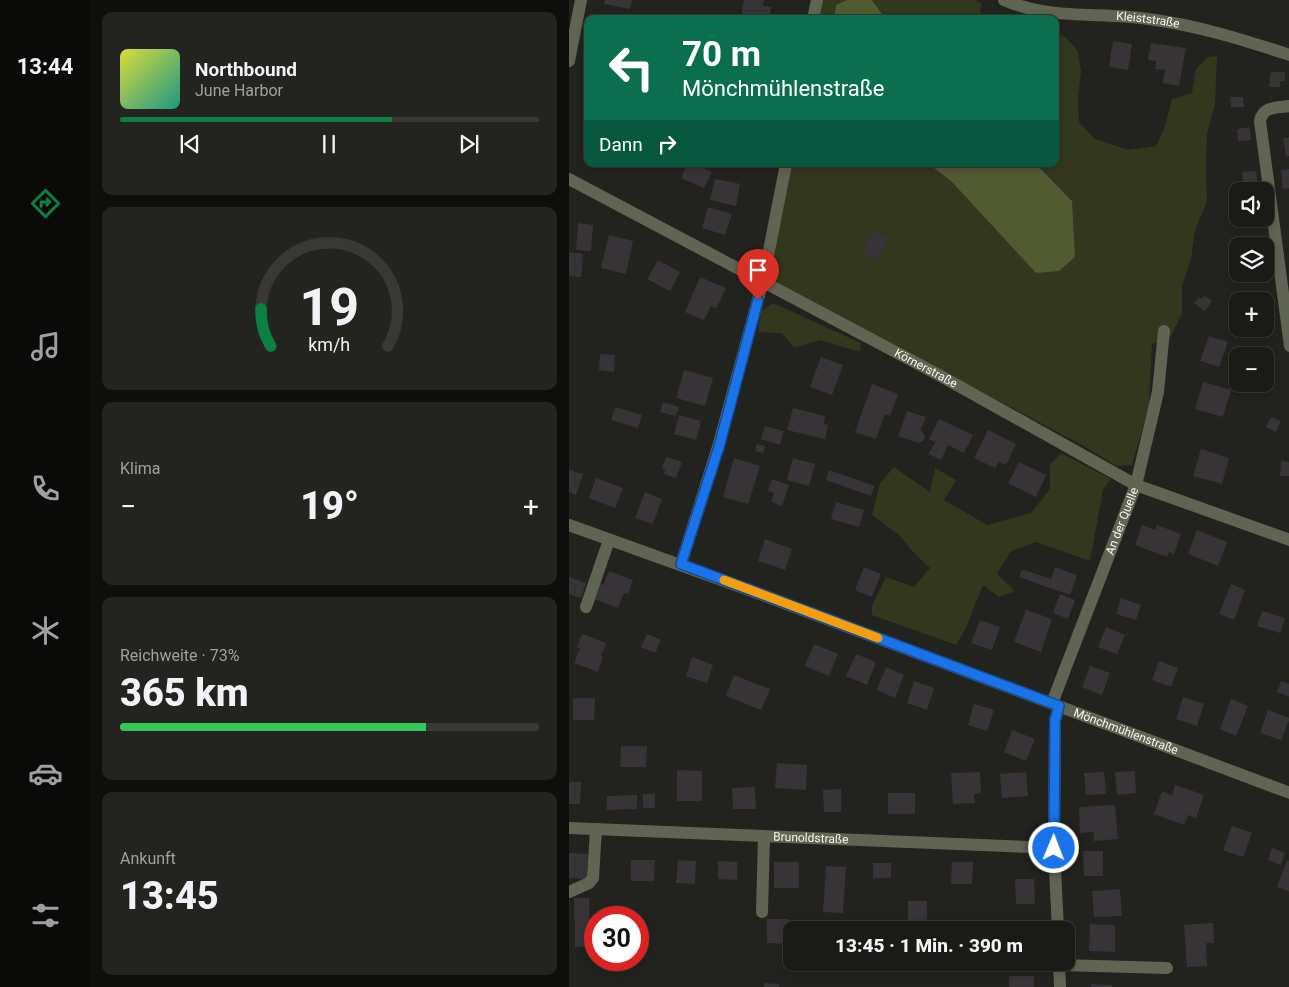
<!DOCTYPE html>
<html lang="de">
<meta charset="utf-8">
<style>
:root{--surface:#1a1a16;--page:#23231f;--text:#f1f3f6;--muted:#9fa1a1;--line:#383835;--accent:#0b8043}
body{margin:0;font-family:Roboto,sans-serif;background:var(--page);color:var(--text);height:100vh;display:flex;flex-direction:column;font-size:19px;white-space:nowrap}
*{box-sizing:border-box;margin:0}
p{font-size:16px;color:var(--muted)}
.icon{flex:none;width:28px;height:28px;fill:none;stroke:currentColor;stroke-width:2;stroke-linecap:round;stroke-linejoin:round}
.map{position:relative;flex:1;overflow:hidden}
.drawer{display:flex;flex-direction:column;gap:12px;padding:12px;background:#0e0e0c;width:479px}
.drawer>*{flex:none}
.hud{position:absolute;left:15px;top:15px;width:475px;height:152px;border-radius:10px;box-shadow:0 2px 8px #0003,0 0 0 1px var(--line);background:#0b6e4f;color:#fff;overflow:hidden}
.fabs{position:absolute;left:660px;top:182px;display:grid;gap:10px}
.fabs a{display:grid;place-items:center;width:45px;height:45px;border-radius:10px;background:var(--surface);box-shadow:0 2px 8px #0003,0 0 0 1px var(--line);font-size:25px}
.speed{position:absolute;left:15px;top:906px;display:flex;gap:10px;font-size:25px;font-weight:700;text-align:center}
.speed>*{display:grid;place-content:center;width:65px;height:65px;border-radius:50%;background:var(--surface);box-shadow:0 2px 8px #0003,0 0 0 1px var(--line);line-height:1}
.speed .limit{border:8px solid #d22;background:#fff;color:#111}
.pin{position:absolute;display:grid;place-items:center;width:42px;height:42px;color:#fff;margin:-51px -21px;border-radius:50% 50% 50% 0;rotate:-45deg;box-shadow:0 0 5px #0007}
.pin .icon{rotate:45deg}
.me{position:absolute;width:55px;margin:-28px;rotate:1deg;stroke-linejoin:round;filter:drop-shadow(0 0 4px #0008)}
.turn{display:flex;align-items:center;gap:18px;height:105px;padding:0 15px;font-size:22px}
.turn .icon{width:65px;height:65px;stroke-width:2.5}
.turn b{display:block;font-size:35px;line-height:42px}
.then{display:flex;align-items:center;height:48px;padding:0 15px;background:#0003;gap:10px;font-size:19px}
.big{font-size:38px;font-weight:800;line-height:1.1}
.drawer .card{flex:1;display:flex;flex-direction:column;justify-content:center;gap:8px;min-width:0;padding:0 18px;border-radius:10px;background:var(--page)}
.drawer .dial{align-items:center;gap:0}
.dial svg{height:130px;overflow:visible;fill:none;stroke:var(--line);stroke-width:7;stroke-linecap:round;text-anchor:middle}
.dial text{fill:var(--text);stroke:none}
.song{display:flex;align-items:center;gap:15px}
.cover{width:60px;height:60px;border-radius:8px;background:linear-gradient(135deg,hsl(60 70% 55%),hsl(170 70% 35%))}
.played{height:5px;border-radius:2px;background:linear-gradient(90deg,var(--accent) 65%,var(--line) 65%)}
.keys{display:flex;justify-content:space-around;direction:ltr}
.heat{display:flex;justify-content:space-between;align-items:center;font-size:28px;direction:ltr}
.charge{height:8px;border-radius:4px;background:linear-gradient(90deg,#34c759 73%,var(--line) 0)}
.trip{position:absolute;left:214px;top:921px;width:292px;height:50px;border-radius:10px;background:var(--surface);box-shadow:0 2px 8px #0003,0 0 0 1px var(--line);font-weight:800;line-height:50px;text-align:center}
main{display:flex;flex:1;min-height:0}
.dock{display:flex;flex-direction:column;width:90px;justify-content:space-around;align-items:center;background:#0a0a09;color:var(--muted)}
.dock .icon{width:35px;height:35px}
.dock .active{color:var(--accent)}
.dock b{font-size:22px;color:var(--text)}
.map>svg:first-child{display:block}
.green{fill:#32371e}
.water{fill:#525a31}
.building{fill:#383337}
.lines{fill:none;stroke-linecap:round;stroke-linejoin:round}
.minor{stroke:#606452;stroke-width:12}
.route-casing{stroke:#114b97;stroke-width:12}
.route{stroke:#1a73e8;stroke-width:9}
.slow{stroke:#f59e0b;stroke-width:9}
.labels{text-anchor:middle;stroke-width:5;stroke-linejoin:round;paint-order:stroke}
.street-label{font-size:12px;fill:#f4f5f2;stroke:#191a15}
</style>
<main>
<nav class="dock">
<b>13:44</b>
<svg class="icon active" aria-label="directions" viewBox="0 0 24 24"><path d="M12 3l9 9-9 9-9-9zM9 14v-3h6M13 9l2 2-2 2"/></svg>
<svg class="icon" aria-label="music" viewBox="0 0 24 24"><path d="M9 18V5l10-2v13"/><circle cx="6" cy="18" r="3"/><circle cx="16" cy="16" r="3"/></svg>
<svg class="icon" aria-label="phone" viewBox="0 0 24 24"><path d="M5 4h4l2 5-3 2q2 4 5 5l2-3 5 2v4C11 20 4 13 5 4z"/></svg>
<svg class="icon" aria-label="climate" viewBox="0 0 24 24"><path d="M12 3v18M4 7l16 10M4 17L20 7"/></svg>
<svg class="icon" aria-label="car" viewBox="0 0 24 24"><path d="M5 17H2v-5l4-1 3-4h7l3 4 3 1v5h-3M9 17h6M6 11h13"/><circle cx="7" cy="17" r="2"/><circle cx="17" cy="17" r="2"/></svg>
<svg class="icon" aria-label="filters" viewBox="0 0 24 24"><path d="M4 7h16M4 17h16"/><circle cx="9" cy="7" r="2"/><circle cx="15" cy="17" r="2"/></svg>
</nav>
<section class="drawer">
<div class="card">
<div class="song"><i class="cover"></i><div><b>Northbound</b><p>June Harbor</p></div></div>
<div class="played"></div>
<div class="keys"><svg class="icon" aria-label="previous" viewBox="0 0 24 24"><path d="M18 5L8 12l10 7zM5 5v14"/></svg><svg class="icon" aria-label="pause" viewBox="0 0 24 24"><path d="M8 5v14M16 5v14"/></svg><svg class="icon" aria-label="next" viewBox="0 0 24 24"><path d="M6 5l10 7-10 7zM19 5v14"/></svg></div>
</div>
<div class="card dial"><svg viewBox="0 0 100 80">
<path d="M14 69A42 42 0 1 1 86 69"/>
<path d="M14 69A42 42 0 0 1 8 46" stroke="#0b8043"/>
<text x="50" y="56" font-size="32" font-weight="700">19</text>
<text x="50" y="72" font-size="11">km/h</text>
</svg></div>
<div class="card"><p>Klima</p>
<div class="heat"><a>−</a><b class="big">19°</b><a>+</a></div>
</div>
<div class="card"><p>Reichweite · 73%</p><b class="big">365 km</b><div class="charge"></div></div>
<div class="card"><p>Ankunft</p><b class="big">13:45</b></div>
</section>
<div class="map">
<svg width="721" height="987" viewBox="0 0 721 987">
<rect width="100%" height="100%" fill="#22231e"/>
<g class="green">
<polygon points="252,0 278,0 268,5 265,19 247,19"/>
<polygon points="303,0 407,0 412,3 411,19 314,19 315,17"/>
<polygon points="486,30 498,39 509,51 512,72 509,96 510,122 526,139 559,150 587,146 595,130 603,99 623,93 627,69 639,57 648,56 646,104 638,134 637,165 638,201 626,231 622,259 613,286 613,313 602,336 583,344 580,406 563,465 548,466 513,445 199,279 220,164 360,164 383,182 503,201 467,164 486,164"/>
<polygon points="204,303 292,343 291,352 251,340 225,348 213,333 189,332 192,311"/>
<polygon points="492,453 542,479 534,490 521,561 467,542 442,551 428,574 446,591 430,597 414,585 397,628 387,645 303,615 303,606 317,577 345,587 361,568 344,552 330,535 303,515 311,483 325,467 361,492 366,468 387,480 375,500 418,525 462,513 481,489 481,465"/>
</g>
<g class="water">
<polygon points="278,0 303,0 315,17 314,19 265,19 267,5"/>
<polygon points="360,164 467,164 503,201 506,257 490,271 467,273 383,182"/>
</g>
<g class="building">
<polygon points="36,0 63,0 61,9 35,4"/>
<polygon points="175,0 195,0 194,6 202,7 200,19 172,19"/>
<polygon points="544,41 563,44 559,70 540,67"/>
<polygon points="582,43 617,48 610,86 594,83 596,70 586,69 587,61 579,60"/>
<polygon points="702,72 716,72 716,81 711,81 711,87 700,87"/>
<polygon points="661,97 674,97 675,107 662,107"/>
<polygon points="681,127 682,140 669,141 668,129"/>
<polygon points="721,137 721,156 717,156 714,138"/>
<polygon points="118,164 126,164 143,172 135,188 112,178"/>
<polygon points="721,169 721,188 714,189 712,170"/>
<polygon points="687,171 689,188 675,189 673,172"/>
<polygon points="146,179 171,184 167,206 141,200"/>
<polygon points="139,207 163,214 156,235 133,228"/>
<polygon points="681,219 693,219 693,227 682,228"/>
<polygon points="9,223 24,225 22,251 7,250"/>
<polygon points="303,232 319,238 310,260 294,252"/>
<polygon points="40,235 64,241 57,274 32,268"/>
<polygon points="0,252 14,254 12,277 0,276"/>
<polygon points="89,260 111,272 101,291 78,279"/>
<polygon points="131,277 157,288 147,309 142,306 135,320 116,312"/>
<polygon points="635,295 643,301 636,311 625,303 630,297 633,299"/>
<polygon points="696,300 702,300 701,316 696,316"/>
<polygon points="640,336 659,342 650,367 631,361"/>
<polygon points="31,354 46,355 45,372 30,370"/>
<polygon points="252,357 274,365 263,395 241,387"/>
<polygon points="115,370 144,378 136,406 107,398"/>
<polygon points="634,382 662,390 654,417 626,409"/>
<polygon points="303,384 329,394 321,416 316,414 307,439 286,432"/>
<polygon points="94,402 110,407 107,416 91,412"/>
<polygon points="46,407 73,415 69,428 42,420"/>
<polygon points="224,408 256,416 255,424 259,425 256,439 218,430"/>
<polygon points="338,411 357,417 352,429 356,437 354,441 349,443 329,436"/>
<polygon points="110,415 132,421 127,440 105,434"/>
<polygon points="702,417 712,421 707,432 697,427"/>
<polygon points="370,419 404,435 395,453 379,445 372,460 360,454 366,442 360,439"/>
<polygon points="196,426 215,431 211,445 192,439"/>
<polygon points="419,430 447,444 437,465 430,462 426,468 405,458"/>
<polygon points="188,444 196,446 194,453 186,451"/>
<polygon points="632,449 660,458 653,484 624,476"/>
<polygon points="97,457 113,462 107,478 95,474 96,469 93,468"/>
<polygon points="165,458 191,466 179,504 154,497"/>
<polygon points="224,458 246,464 240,486 218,480"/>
<polygon points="712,461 721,462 721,476 711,476"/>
<polygon points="450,462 477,475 467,497 439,483"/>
<polygon points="0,470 14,474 7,495 0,492"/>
<polygon points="260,470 306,486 302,496 257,480"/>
<polygon points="27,478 54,488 46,508 20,498"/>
<polygon points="203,479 220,485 213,506 202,502 205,493 199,491"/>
<polygon points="76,492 93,499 84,524 66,518"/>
<polygon points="267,502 295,510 290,527 262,519"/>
<polygon points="573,525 586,530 588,525 612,534 605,554 600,552 598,557 566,545"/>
<polygon points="628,530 658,542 649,566 619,554"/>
<polygon points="196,539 223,549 216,570 189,561"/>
<polygon points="295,567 312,574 303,597 286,590"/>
<polygon points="486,567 508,575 501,595 450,577 453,569 482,579"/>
<polygon points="40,571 64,580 59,594 55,593 49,608 25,599 31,584 34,585"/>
<polygon points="0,577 17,583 12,598 0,594"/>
<polygon points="662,584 676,590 665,620 650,614"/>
<polygon points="491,594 506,600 499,619 484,613"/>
<polygon points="552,598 572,605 567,620 547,614"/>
<polygon points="457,610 483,619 472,652 445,642"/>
<polygon points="693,611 716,618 711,633 688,626"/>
<polygon points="411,620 431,627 423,650 402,643"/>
<polygon points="537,627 556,635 548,654 529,647"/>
<polygon points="13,634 37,643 32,656 34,657 29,672 5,663 11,648 8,647"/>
<polygon points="78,634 92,640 86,653 72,647"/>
<polygon points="245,644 269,654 260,676 236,666"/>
<polygon points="287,654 307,662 298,685 277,676"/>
<polygon points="123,657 144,665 138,683 117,676"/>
<polygon points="590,661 609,668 602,687 583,680"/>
<polygon points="521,666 541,673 533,695 513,687"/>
<polygon points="317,667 335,675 326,698 308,690"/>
<polygon points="165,675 201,689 192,710 157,696"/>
<polygon points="345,681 365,688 358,710 338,703"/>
<polygon points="712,681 721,684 721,697 708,692"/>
<polygon points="614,697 635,704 628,726 607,719"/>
<polygon points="4,698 26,698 25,720 4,720"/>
<polygon points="662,699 679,706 667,736 651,729"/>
<polygon points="405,704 425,710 418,731 399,725"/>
<polygon points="699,710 721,718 712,740 691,733"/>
<polygon points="443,730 466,739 457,761 435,752"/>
<polygon points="52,746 78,746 77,767 51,767"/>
<polygon points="208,763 238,765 237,790 206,788"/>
<polygon points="108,770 133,771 133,801 108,801"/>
<polygon points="566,771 567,793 548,795 546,772"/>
<polygon points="411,772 412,793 405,794 406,803 384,804 382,773"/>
<polygon points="457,772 459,796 433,798 431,774"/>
<polygon points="535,772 537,794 517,795 515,773"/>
<polygon points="0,782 12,782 11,804 0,804"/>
<polygon points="606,785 635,795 627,818 619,815 615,825 585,814 593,791 603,795"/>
<polygon points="186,787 187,809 164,809 163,788"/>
<polygon points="272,789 272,812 255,812 254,790"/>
<rect x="319" y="793" width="27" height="21"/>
<rect x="74" y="794" width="12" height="14"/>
<polygon points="68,795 68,809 38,810 38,796"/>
<polygon points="546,805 549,839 525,841 525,832 511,833 510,807"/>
<polygon points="663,826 683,833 674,857 654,850"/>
<polygon points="703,848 716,853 712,865 699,860"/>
<polygon points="514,851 534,851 534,876 515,876"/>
<polygon points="0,853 19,854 18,879 0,878"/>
<polygon points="62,860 86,860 85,881 62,881"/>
<polygon points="109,860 127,861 126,884 107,883"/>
<polygon points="718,860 721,861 721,892 708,887"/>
<polygon points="149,861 168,862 168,880 149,879"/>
<rect x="205" y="862" width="25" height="26"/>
<polygon points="383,862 404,862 403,884 382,884"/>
<rect x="304" y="863" width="18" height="15"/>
<polygon points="257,866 277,867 274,913 254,912"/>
<polygon points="446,879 465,879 466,904 447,904"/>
<polygon points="551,889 553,916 525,917 523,891"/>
<polygon points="5,898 20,898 21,946 6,947"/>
<rect x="339" y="901" width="19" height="19"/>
<polygon points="198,919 220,919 220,944 198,943"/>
<polygon points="644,923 645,943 637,943 638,966 618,967 615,925"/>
<polygon points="521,924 546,925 546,952 520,951"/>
<rect x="440" y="976" width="25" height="11"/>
<polygon points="195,983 210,984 210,987 195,987"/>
<polygon points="522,984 543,985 543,987 522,987"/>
</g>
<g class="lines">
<g class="minor">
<path id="s1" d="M 435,0 C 480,20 532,12 579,19 C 628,25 674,40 721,55"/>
<polyline points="244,19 248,0"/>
<polyline points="0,61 12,0"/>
<path d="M 721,106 C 707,108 694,106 691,121 L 721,346"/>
<path id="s2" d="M 0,179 L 370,375 L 567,485 L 721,540"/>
<path id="s3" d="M 0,525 L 175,588 L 721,793"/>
<polyline points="112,564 149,447 194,281 217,164"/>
<polyline points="17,607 40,540"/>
<path id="s4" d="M 483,703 L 567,485 L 589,392 L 595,331"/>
<path id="s5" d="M 0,828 L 485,848"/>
<polyline points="0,892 20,883 24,878 27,829"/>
<polyline points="193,912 195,836"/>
<polyline points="489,930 485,848 486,720 490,707"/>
<polyline points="490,962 491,987"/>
<polyline points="490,965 598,968"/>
</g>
</g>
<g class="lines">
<defs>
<polyline id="route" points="189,300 150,447 112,564 490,706 486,720 485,848"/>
</defs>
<use href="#route" class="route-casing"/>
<use href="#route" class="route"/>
<polyline class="slow" points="155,580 309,638"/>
</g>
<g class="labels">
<g class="street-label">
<text dy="4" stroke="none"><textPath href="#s1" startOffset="146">Kleiststraße</textPath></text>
<text dy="4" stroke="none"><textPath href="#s2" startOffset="404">Körnerstraße</textPath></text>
<text dy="4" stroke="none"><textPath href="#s4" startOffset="195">An der Quelle</textPath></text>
<text dy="4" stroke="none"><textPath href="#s3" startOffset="594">Mönchmühlenstraße</textPath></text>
<text dy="4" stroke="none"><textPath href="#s5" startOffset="242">Brunoldstraße</textPath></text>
</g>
</g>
</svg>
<div class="fabs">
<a><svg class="icon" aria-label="sound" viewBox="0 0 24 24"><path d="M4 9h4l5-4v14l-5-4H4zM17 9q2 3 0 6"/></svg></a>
<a><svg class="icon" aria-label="layers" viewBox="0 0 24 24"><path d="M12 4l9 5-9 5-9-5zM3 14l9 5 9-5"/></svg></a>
<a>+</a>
<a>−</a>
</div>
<div class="speed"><div class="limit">30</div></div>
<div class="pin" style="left:189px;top:300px;background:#d93025"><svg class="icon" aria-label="arrive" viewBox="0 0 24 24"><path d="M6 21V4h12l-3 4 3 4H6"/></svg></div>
<svg class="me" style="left:485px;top:848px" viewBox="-20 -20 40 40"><circle r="17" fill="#1a73e8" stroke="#fff" stroke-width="3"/><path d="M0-11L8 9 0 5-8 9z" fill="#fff"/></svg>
<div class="trip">13:45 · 1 Min. · 390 m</div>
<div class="hud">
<div class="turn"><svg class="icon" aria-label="left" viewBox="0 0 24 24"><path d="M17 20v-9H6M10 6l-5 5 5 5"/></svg><div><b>70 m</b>Mönchmühlenstraße</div></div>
<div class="then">Dann<svg class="icon" aria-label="right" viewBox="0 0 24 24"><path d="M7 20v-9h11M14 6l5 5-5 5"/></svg></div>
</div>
</div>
</main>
